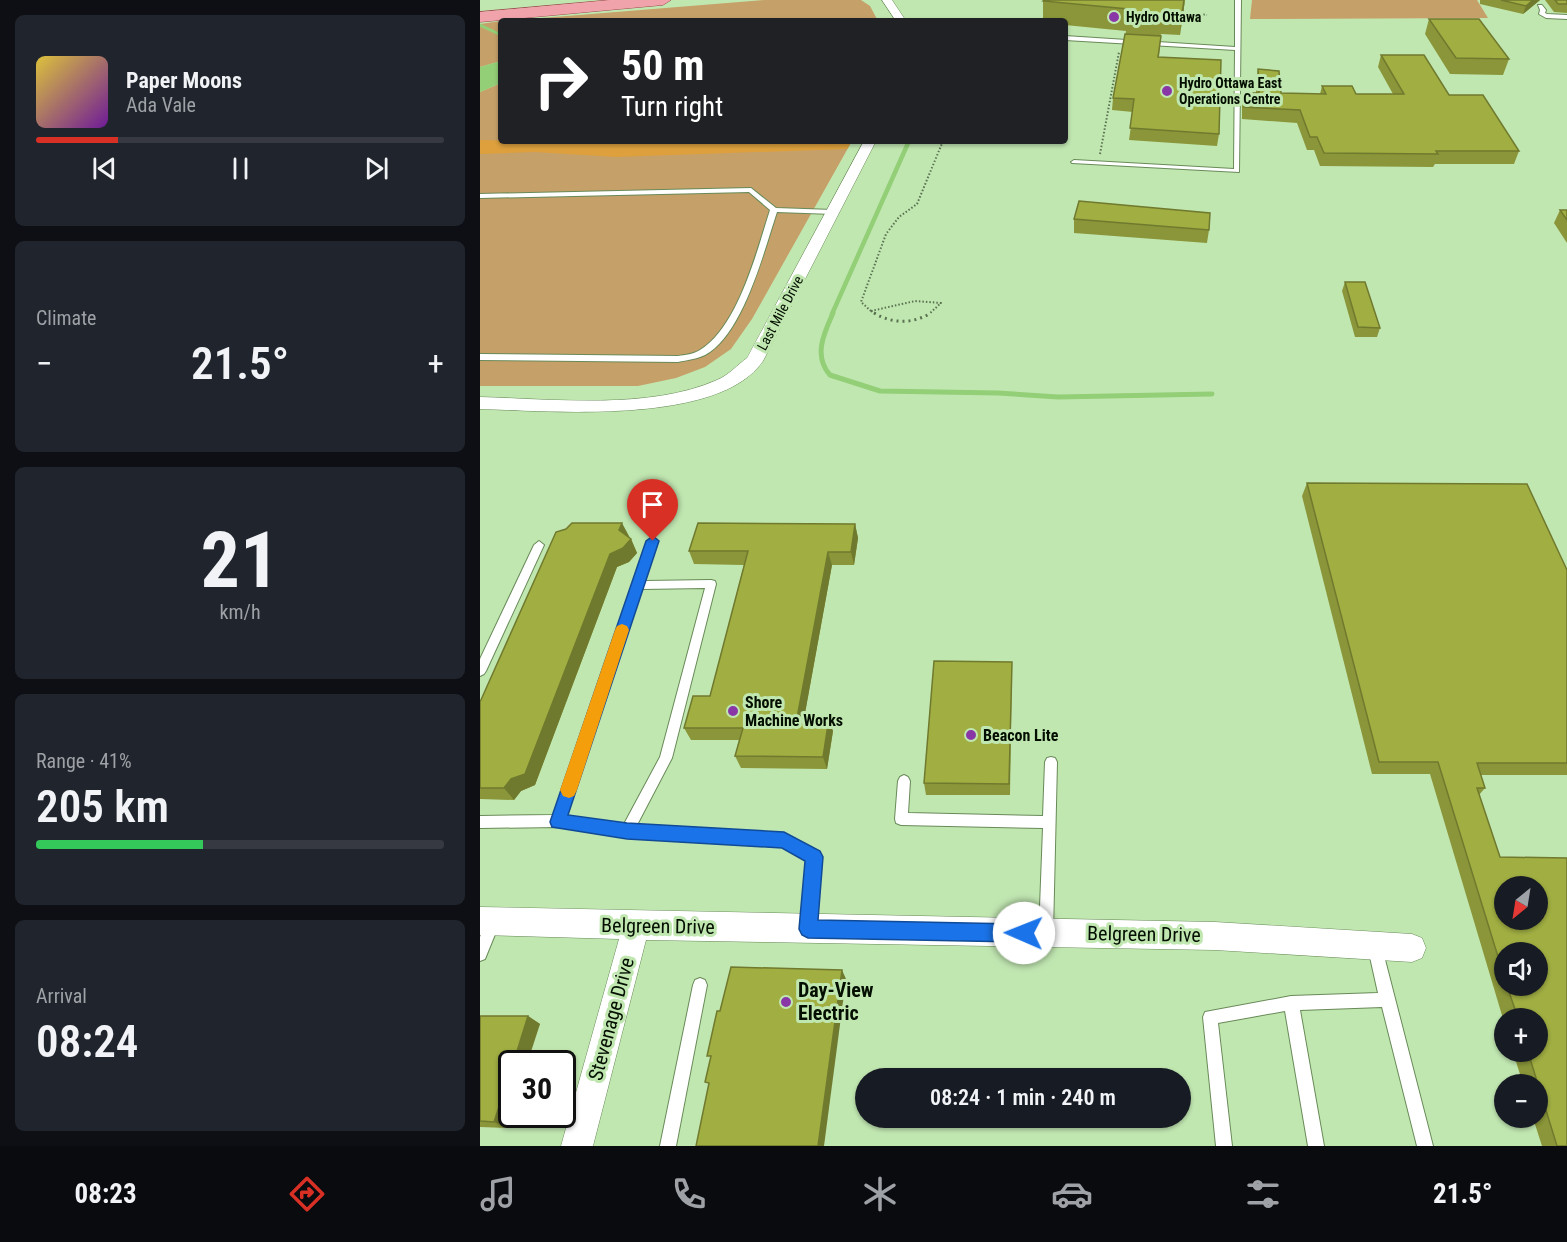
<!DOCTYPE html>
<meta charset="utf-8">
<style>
:root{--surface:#171b24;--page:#20242c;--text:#f1f3f6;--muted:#9ea1a6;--line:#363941;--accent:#d93025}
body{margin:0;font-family:"Roboto Condensed",sans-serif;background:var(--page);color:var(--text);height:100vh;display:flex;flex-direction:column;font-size:22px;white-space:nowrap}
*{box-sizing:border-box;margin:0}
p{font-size:20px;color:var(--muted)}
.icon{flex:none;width:33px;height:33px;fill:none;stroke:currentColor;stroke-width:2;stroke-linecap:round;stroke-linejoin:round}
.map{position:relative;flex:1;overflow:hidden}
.drawer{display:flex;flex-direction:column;gap:15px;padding:15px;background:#0d0f14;width:480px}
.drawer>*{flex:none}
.guide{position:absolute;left:18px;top:18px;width:570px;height:126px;border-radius:6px;box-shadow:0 2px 4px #0004;background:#202124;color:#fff;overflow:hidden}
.needle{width:39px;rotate:210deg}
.buttons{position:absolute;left:1014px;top:876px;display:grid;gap:12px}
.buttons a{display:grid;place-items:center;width:54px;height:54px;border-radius:50%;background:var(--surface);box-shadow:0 2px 4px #0004;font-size:30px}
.speed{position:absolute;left:18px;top:1050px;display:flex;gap:12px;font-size:30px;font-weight:700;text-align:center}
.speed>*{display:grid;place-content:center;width:78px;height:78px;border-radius:50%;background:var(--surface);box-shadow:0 2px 4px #0004;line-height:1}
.speed .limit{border:3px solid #111;border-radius:9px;background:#fff;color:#111}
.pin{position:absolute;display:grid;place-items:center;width:51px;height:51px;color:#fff;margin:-62px -26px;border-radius:50% 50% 50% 0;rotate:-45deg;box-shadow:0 0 6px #0007}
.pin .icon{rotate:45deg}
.me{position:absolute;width:66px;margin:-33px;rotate:271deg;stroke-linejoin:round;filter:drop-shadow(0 0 4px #0008)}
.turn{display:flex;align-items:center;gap:21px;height:126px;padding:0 24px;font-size:27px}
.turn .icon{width:78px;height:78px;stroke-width:2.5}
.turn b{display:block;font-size:42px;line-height:51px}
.big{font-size:45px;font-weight:600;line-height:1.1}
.drawer .card{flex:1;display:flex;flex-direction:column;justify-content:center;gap:9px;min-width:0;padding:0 21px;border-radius:9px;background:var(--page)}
.drawer .dial{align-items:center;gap:0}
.dial b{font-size:78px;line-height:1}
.song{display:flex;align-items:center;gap:18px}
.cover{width:72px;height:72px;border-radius:9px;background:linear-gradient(135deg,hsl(50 70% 55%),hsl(280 70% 35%))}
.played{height:6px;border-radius:3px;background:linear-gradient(90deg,var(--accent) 20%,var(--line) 20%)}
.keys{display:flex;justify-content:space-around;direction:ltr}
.heat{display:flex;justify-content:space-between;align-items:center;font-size:33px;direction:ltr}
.charge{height:9px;border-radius:4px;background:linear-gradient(90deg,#34c759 41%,var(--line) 0)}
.trip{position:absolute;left:375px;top:1068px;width:336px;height:60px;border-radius:30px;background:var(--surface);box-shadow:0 2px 4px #0004;font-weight:600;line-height:60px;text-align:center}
.tab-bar{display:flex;height:96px;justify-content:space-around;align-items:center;background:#090b0e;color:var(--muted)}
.tab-bar .icon{width:42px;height:42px}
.tab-bar .current{color:var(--accent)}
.tab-bar b{font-size:27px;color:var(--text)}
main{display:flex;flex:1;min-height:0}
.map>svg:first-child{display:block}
.green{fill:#c6a069}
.forest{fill:#dda03d}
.water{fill:#93cf77}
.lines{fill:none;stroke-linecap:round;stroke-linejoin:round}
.stream-far2{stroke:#93cf77;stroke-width:3}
.stream-far1{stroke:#93cf77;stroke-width:4.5}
.stream{stroke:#93cf77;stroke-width:5}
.lane-casing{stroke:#688a58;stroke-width:2}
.street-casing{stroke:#688a58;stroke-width:1}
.primary-casing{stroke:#98484b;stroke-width:1}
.path-far1{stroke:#5a7151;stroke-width:2;stroke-dasharray:1.5 2;stroke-linecap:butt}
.path{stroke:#5a7151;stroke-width:3;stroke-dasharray:2 4;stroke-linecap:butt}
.lane{fill:#fff;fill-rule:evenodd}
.street{fill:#fff;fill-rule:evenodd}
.primary{fill:#f1a3ab;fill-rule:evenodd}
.wall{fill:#8a9639;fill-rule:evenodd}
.shaded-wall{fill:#707a2e}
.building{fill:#a0ae42;stroke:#707a2e;stroke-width:1.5;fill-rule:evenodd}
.route{fill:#1a73e8;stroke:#114b97;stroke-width:1.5}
.slow{fill:#f59e0b}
.poi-dot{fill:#8937a6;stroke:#c1e7b1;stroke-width:2}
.labels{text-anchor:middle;stroke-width:6;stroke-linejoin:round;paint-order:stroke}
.far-poi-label{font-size:14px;font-weight:bold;fill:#040f01;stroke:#c1e7b1;text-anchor:start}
.far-street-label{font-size:14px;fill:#040f01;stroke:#c1e7b1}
.poi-label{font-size:16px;font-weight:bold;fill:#040f01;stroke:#c1e7b1;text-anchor:start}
.near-street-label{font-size:20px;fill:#040f01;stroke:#c1e7b1}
.near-poi-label{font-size:20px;font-weight:bold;fill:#040f01;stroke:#c1e7b1;text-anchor:start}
</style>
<main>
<section class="drawer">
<div class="card">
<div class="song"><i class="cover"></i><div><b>Paper Moons</b><p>Ada Vale</p></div></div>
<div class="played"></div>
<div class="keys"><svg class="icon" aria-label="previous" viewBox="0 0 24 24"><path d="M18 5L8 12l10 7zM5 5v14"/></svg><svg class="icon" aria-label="pause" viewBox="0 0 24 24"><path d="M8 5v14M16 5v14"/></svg><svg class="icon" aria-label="next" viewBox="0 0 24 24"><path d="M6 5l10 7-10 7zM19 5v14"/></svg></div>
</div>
<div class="card"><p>Climate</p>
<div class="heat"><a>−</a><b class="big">21.5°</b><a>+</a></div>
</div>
<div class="card dial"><b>21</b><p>km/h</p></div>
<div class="card"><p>Range · 41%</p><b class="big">205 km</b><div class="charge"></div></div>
<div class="card"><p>Arrival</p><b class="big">08:24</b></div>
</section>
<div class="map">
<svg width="1087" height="1146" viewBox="0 0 1087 1146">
<rect width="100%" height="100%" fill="#c1e7b1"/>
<g class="green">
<polygon points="285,0 381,0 390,6 398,21 25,21"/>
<polygon points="772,0 997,0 1008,18 770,19"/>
<polygon points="21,21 21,61 0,67 0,24"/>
<polygon points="21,83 21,141 372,141 272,319 251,349 225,367 196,378 158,386 0,386 0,92"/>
</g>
<polygon class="forest" points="0,140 104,143 372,141 367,149 136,157 54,152 0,154"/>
<polygon class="water" points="21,61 21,83 0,92 0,67"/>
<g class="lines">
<polyline class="stream-far2" points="0,25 21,35"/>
<polyline class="stream-far1" points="352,314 429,141"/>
<path class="stream" d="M 353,313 C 344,333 333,356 350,375 L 400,391 L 518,393 L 578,397 L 732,394"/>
<defs>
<g id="lane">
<polygon points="755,0 761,0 759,172 592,163 591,162 594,160 754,169 755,50 585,40 585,36 755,47"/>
<polygon points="1058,5 1062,5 1066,10 1065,13 1067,14 1087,15 1087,19 1066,18 1059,14 1060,10"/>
<path d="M 271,188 L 296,208 L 353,210 L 357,212 L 353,214 L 297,212 C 284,251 263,335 225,355 C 217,359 207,360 198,362 L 0,360 L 0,354 L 198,356 C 205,355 214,354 220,350 C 258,327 277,251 290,210 L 269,192 L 0,198 L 0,194 Z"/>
<path d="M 173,537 L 178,541 L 165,581 L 231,580 L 235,581 L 236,584 L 192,758 L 157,825 L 304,834 L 339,853 L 341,857 L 336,926 L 334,931 L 329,933 L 324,931 L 322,926 L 327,860 L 302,846 L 147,837 L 78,827 L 0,828 L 0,816 L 74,815 L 168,541 ZM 225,588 L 180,757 L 144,824 L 86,816 L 162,589 Z"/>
<polygon points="59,541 64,545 6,671 4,674 0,676 0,659 54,545"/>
<polygon points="571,757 575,758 577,762 573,933 571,938 566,940 561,938 559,933 563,828 421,825 416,823 415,819 418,781 420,777 424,775 428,777 430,781 428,813 563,816 565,762 567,758"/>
<polygon points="13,915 18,917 20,922 5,959 0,961 0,937 8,917"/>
<polygon points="895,941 900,943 902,948 953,1146 937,1146 902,1007 820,1010 844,1146 828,1146 805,1011 738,1023 752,1146 736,1146 723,1017 725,1012 811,996 898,993 888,948 890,943"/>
<polygon points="220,978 225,980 227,985 196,1146 180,1146 213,985 215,980"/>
</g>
<g id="street">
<polygon points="402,0 412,0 426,21 416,21"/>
<path d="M 384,141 L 396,141 L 283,361 C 239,426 69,411 0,409 L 0,397 C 74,399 169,410 237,380 C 249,375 257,365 267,358 Z"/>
<polygon points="0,907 735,922 932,934 942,938 946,948 942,958 932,962 735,950 166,940 113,1146 81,1146 139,939 0,935"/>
</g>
<polygon id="primary" points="130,0 191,0 183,5 0,22 0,12"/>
</defs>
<use href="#lane" class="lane-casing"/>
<use href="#street" class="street-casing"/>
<use href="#primary" class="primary-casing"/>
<g class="path-far1">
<polyline points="699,11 727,15"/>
<polyline points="620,154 639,52"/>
<polyline points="391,311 397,314"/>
<polyline points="391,311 381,302 406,234 419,217 437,204 463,141"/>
<polyline points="391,311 435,301 461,303 449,314"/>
</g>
<path class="path" d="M 394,313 C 412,324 433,324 451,313"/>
<use href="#lane" class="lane"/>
<use href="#street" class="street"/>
<use href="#primary" class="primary"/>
</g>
<g class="wall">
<polygon points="705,0 700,35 681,34 679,57 739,134 737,146 649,140 653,112 632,110 633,98 646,31 585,25 585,21 563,21 563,1"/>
<polygon points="1000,0 1060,0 1043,14 1000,4"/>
<polygon points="1065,0 1087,0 1087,13 1074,12"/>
<polygon points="949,19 1029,59 1023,75 970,74 945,34"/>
<polygon points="901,55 969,95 1039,151 1034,164 955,164 953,167 840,166 834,150 827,150 817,123 762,119 762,106 764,93 776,93 776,82 778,69 801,93 840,94 842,86 876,94 913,94 898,67"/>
<polygon points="1080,210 1087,210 1087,243 1074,223"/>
<polygon points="594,219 729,230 727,243 594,233"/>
<polygon points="865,282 900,328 897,337 875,337 862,291"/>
<path d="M 827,483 L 1047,484 L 1087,570 L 1087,775 L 1001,775 L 1005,788 L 999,795 L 1020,857 L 1087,858 L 1087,1146 L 1062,1146 L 1053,1118 L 1058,1118 L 1058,1084 L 1043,1084 L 1033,1052 L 1058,1052 L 1058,1018 L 1024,1018 L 1024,1022 L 950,774 L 892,774 L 822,496 ZM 1024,886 L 1058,886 L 1058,920 L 1024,920 ZM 1024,952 L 1058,952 L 1058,986 L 1024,986 Z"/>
<polygon points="375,524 378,538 374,565 352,565 324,718 353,731 347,769 261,768 255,756 259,740 211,740 204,728 230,696 264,565 214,564 209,551"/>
<polygon points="149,536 151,539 157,553 149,562 137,567 55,785 41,791 34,800 0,799 0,702"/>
<polygon points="532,662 530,795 446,795 444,783"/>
<polygon points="0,1016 48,1016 60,1024 32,1064 32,1113 27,1128 0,1127"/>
</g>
<g class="shaded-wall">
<polygon points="705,0 700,35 702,13"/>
<polygon points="1053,0 1060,0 1043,14 1046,6"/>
<polygon points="142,523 149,536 146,543 139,530"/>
<polygon points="375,524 378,538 374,565 371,552"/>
<polygon points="151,539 157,553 149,562 137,567 55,785 41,791 34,800 24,788 130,554"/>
<polygon points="348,552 352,565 322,730 317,718"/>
<polygon points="349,718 353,731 347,769 343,757"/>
<polygon points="362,970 366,979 344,1146 338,1146"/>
<polygon points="48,1016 60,1024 47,1064 33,1064"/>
<polygon points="32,1067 32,1113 27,1128 14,1122"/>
</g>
<g class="building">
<polygon points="564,0 704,0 702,13 684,12 683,18 647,15 648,9 563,1"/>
<polygon points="1021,0 1053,0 1046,6"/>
<polygon points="1075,0 1087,0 1087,4 1078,4"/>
<polygon points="949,19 999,19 1029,59 976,58"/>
<polygon points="645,34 681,36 678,57 741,60 739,134 650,128 654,99 633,98"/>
<polygon points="901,55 944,55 969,95 1003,95 1039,151 956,151 958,154 844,153 837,137 830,137 820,110 764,107 764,93 779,93 778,69 799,71 801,93 846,94 842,86 872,86 876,94 924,94"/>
<polygon points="599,201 730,213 729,230 594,219"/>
<polygon points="1080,210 1087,210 1087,220"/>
<polygon points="865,282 885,282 900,328 878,327"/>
<path d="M 827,483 L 1047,484 L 1087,570 L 1087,763 L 997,763 L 1005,788 L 997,788 L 1020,857 L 1087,858 L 1087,1146 L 1077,1146 L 1048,1052 L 1058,1052 L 1058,1018 L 1038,1018 L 1027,986 L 1058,986 L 1058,952 L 1024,952 L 1024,976 L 958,762 L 899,762 ZM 1024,886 L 1058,886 L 1058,920 L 1024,920 Z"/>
<polygon points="92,523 142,523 139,530 151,539 143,548 130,554 45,774 31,779 24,788 0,788 0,702 76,532 86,529"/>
<polygon points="218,523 375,524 371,552 348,552 317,718 349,718 343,757 255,756 263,728 204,728 213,696 230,696 268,551 209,551"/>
<polygon points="454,661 532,662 529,784 444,783"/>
<polygon points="251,967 362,970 338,1146 216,1146 229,1083 225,1082 231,1056 227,1056 237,1011 240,1011"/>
<polygon points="0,1016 48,1016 33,1064 32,1064 32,1067 14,1122 0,1121"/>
</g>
<polygon class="route" points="173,536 179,541 88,815 147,823 304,832 340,851 343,857 338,920 544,924 550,926 553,933 550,939 544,942 328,938 322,935 319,929 325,861 302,848 147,839 72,827 70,822 166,541"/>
<polygon class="slow" points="142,624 147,626 149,630 97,790 94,796 89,798 83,796 80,790 135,630 137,626"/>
<g class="poi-dot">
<circle cx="634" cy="17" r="6"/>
<circle cx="687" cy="91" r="6"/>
<circle cx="253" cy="711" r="6"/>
<circle cx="491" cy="735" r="6"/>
<circle cx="306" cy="1002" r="6"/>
</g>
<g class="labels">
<g class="far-poi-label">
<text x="646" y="22">Hydro Ottawa</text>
<text x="699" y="88">Hydro Ottawa East<tspan x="699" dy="16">Operations Centre</tspan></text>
</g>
<g class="far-street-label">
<text transform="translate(300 313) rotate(-62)" y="5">Last Mile Drive</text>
</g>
<g class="poi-label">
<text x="265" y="708">Shore<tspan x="265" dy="18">Machine Works</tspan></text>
<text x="503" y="741">Beacon Lite</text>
</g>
<g class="near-street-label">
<text transform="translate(178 926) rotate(1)" y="7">Belgreen Drive</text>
<text transform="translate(664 934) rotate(1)" y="7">Belgreen Drive</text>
<text transform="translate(131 1019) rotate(-75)" y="7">Stevenage Drive</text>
</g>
<g class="near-poi-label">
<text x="318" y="997">Day-View<tspan x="318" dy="23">Electric</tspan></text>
</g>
</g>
</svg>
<div class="buttons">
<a><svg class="needle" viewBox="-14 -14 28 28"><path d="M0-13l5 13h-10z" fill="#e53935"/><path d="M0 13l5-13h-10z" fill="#9ea1a6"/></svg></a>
<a><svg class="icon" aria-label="sound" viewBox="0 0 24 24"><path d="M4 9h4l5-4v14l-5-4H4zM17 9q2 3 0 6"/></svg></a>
<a>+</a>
<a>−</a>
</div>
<div class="speed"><div class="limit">30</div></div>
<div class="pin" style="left:173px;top:541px;background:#d93025"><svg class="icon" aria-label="arrive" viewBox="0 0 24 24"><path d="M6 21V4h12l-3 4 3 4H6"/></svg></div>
<svg class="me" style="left:544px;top:933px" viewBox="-20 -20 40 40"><circle r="19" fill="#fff"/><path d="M0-13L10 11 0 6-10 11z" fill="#1a73e8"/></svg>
<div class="trip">08:24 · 1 min · 240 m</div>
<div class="guide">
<div class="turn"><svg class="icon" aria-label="right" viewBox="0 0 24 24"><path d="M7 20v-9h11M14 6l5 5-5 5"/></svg><div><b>50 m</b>Turn right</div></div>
</div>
</div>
</main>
<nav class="tab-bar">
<b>08:23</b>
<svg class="icon current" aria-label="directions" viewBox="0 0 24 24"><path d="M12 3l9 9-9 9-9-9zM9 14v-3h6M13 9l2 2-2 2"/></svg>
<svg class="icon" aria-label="music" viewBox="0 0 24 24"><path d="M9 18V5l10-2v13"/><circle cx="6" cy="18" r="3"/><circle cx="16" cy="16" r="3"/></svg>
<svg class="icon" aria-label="phone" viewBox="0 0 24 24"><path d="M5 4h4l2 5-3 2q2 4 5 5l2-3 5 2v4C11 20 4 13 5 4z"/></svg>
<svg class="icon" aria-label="climate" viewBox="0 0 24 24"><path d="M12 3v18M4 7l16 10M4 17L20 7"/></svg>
<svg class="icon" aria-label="car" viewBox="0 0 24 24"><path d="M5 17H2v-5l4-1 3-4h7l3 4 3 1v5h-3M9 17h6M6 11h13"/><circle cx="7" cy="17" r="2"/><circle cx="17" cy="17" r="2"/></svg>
<svg class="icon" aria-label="filters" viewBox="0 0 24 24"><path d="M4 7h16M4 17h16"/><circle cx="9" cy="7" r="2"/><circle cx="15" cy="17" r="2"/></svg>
<b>21.5°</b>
</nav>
